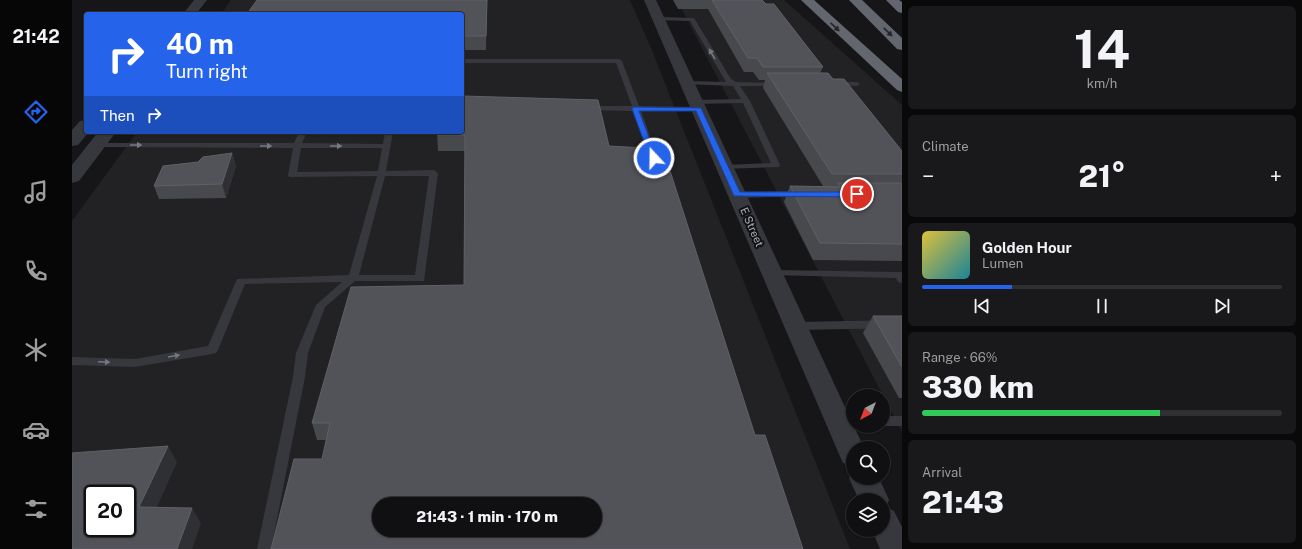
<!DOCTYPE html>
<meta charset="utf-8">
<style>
:root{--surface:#101012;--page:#19191b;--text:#f1f3f6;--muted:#9c9d9f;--line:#303032;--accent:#2563eb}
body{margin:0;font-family:"Public Sans",sans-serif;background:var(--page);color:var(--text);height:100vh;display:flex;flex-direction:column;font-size:15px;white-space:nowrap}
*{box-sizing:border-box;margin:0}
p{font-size:13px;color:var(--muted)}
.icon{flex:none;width:22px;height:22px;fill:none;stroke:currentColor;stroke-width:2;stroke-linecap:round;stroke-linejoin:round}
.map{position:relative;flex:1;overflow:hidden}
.panel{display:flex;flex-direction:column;gap:6px;padding:6px;background:#09090a;width:400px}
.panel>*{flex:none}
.banner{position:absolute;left:12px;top:12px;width:380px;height:122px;border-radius:4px;box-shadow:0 1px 3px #0004,0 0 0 1px var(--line);background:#2563eb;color:#fff;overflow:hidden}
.needle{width:26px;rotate:222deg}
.tools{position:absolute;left:774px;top:389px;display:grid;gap:8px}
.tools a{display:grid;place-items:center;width:44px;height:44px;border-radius:50%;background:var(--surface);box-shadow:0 1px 3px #0004,0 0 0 1px var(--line);font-size:20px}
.speed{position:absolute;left:12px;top:485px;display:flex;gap:8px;font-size:20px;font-weight:700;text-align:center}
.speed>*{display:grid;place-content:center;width:52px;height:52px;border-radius:50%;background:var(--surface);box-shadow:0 1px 3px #0004,0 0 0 1px var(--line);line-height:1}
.speed .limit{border:2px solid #111;border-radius:6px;background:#fff;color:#111}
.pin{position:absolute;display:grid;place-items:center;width:34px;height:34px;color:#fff;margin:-17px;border:2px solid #fff;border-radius:50%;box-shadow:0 1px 4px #0007}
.me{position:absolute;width:44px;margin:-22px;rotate:339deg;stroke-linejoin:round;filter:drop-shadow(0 0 3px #0008)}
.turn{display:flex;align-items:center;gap:14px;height:84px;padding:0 16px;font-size:18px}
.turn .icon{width:52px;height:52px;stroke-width:2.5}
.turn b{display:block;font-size:28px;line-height:34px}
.then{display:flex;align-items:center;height:38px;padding:0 16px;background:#0003;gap:8px;font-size:15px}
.big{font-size:30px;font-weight:800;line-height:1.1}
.panel .card{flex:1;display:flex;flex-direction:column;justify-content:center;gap:6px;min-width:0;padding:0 14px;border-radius:6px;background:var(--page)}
.panel .dial{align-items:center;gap:0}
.dial b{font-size:52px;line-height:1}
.song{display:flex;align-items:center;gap:12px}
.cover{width:48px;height:48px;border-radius:6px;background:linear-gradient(135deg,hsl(50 70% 55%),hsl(190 70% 35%))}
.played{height:4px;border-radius:2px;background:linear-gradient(90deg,var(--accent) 25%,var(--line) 25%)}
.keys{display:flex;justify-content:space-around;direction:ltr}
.heat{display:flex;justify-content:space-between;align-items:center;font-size:22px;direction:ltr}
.charge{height:6px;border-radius:3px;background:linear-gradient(90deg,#34c759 66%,var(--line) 0)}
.trip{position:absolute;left:300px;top:497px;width:230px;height:40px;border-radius:20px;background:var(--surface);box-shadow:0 1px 3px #0004,0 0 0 1px var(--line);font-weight:800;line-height:40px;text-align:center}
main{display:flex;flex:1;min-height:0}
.menu{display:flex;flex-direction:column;width:72px;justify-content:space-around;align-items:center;background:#060607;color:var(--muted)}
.menu .icon{width:28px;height:28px}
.menu .active{color:var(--accent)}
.menu b{font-size:18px;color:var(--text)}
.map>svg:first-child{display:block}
.built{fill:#222225;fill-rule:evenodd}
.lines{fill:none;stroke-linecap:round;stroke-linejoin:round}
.service{fill:#37383d;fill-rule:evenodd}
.tertiary{fill:#37383d;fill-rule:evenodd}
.motorway{fill:#63666e;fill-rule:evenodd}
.wall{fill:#47494d}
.shaded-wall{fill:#2f3033}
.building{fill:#525359;stroke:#5f6168;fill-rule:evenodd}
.oneway{fill:#26262a}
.oneway2{fill:#757881}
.route{fill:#2563eb;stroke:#184099}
.labels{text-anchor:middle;stroke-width:4;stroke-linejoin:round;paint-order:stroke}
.street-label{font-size:11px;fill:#a8adb8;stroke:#111113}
</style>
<main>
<nav class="menu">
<b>21:42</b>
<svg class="icon active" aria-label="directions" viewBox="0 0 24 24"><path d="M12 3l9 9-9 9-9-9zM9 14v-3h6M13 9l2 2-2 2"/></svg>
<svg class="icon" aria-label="music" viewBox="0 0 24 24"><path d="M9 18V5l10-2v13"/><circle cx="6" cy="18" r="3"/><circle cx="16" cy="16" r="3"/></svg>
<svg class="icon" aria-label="phone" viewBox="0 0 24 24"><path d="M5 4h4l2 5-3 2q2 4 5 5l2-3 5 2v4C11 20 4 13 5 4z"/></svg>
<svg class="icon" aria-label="climate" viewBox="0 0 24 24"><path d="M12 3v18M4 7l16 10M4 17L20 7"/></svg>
<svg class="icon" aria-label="car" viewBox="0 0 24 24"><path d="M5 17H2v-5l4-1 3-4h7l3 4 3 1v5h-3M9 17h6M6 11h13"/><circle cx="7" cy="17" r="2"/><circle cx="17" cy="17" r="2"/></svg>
<svg class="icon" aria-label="filters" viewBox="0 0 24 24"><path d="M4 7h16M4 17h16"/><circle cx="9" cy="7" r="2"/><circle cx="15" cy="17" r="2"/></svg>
</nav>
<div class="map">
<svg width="830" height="549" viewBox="0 0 830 549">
<rect width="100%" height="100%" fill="#161618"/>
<g class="built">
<path d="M 159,0 L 558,0 L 579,48 L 778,549 L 0,549 L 0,221 L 65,132 L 390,132 L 390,14 L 149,14 ZM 21,494 L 55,494 L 55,528 L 21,528 ZM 307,504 L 523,504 L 523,530 L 307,530 Z"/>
<polygon points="605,0 712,0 830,105 830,432"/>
</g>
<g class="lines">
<g class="service">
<polygon points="587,17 622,18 659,79 664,82 707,83 707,85 705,86 668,86 678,101 708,165 707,167 650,169 649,167 653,165 699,163 671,103 621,104 621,100 624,100 669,99 661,86 613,84 613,82 615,81 654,82 618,21 585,20 584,19"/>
<polygon points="390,59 547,59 550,61 567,106 627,107 631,109 627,111 569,111 586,158 582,160 578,158 561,111 515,110 511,108 515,106 560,106 544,63 390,63"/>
<polygon points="763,82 785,82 788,84 785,86 761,85 761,83"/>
<path d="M 227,132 L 235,132 L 230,143 L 311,144 L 313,132 L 321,132 L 314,171 L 362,170 L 366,173 L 352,281 L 283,281 L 253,307 L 236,353 L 233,377 L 199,549 L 185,549 L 221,377 L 224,353 L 244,305 L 270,282 L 173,284 L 146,350 L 144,353 L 140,354 L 63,367 L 0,365 L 0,357 L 63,359 L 136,346 L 165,279 L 277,275 L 305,176 L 217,177 L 216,175 L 221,148 L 25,147 L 21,145 L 25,143 L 222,143 ZM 229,148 L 310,148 L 306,171 L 225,172 ZM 313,176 L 357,176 L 343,275 L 287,275 Z"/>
<polygon points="728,191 732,194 731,196 665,198 661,195 665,192"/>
<polygon points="700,270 827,272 830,272 830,283 826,282 824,278 696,275 695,273 696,271"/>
<polygon points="830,320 830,328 724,330 720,329 719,326 720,323 724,322"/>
<polygon points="811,416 830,416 830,426 810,426"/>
</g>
<g class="tertiary">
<polygon points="122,0 135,0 124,14 111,14"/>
<polygon points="572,0 584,0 792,448 781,448 781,466 771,463 767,454"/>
<polygon points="14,120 14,132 17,132 6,145 0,146 0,130 8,121"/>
<polygon points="26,132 44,132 7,181 0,183 0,165"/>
<polygon points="781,470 781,478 807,478 817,500 814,507 822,511 830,527 830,549 808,549 800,530 811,530 811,500 787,500 777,478"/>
</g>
<g class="motorway">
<polygon points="729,0 742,0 830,79 830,92 825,90"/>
<polygon points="777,0 790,0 830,38 830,50 825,49"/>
<polygon points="814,0 827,0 830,2 830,13 826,12"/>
</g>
</g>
<g class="wall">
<polygon points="415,0 414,50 390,50 390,14"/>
<polygon points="601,0 690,0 751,67 748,73 761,79 830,151 830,261 741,260 712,202 718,186 751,186 691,88 693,80 687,80 681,72 672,72 636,9 606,9"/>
<polygon points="365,132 537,146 250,459 254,440 245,440 240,423 392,285 393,151 366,151"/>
<polygon points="160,153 164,166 154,198 87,199 82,186 126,162"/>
<polygon points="801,316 830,316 830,398 827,398 791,333"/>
</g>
<g class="shaded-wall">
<polygon points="160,153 164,166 154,198 150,184"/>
<polygon points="96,446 105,462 78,523 67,507"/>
<polygon points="120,508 129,523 120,549 105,549"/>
</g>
<g class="building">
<polygon points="185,0 415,0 414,36 390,36 390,14 175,14"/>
<polygon points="640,0 690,0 694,4 702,4 751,67 691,67 685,58 676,58"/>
<polygon points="695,73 756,73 761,79 772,79 830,151 830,174 760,174"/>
<path d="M 391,96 L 526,100 L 537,146 L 591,149 L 683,435 L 693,435 L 731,549 L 199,549 L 222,459 L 250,459 L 258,423 L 240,423 L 279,287 L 392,285 L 393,135 L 365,135 L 365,132 L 390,132 L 390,104 ZM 307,504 L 523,504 L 523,530 L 307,530 Z"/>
<polygon points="160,153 150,184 82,186 91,166 126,162 131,157"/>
<polygon points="766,183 830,183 830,244 748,243 718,186 768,187"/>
<polygon points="801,316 830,316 830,367"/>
<path d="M 96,446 L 67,507 L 120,508 L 105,549 L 0,549 L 0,453 ZM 21,494 L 55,494 L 55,528 L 21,528 Z"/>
</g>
<defs><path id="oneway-solid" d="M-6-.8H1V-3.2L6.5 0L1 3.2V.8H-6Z"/></defs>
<g class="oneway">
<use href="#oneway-solid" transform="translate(763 27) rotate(43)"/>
<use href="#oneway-solid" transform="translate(816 32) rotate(44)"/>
</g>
<g class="oneway2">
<use href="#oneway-solid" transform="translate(640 54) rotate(-120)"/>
<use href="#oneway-solid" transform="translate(64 145)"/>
<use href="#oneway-solid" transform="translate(194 146)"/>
<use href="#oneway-solid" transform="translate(264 146)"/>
<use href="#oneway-solid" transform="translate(102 356) rotate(-10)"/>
<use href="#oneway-solid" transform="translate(32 362) rotate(2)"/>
</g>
<polygon class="route" points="561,107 629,108 668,192 785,192 789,194 785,197 662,196 624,111 567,111 585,158 582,160 578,158 560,109"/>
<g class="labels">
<g class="street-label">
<text transform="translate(680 227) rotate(66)" y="4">E Street</text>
</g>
</g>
</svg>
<div class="tools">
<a><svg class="needle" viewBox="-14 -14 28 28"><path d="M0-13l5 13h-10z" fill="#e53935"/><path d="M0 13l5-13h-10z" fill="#9c9d9f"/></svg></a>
<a><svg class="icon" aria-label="search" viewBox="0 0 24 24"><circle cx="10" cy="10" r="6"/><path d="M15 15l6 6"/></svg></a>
<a><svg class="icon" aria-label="layers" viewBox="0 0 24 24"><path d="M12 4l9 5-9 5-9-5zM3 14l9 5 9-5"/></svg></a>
</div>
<div class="speed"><div class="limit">20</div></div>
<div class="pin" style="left:785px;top:194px;background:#d93025"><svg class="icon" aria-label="arrive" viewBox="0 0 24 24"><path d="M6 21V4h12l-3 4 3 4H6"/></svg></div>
<svg class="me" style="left:582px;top:158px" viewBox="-20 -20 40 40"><circle r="17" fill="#2563eb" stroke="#fff" stroke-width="3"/><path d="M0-11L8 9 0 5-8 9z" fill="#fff"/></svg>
<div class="trip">21:43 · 1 min · 170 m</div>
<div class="banner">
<div class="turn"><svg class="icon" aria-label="right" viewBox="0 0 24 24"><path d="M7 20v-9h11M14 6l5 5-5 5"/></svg><div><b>40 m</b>Turn right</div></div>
<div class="then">Then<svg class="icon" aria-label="right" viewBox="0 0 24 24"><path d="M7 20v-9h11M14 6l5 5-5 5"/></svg></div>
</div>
</div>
<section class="panel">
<div class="card dial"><b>14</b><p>km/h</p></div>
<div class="card"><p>Climate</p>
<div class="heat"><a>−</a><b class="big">21°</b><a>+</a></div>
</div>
<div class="card">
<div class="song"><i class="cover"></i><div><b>Golden Hour</b><p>Lumen</p></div></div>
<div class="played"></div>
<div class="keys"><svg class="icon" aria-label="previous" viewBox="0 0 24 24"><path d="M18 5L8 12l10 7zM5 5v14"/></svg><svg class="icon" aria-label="pause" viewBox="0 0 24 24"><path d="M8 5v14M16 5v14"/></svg><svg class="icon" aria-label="next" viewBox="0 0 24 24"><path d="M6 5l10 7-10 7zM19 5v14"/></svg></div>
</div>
<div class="card"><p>Range · 66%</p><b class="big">330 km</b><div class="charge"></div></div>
<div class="card"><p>Arrival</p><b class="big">21:43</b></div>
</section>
</main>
